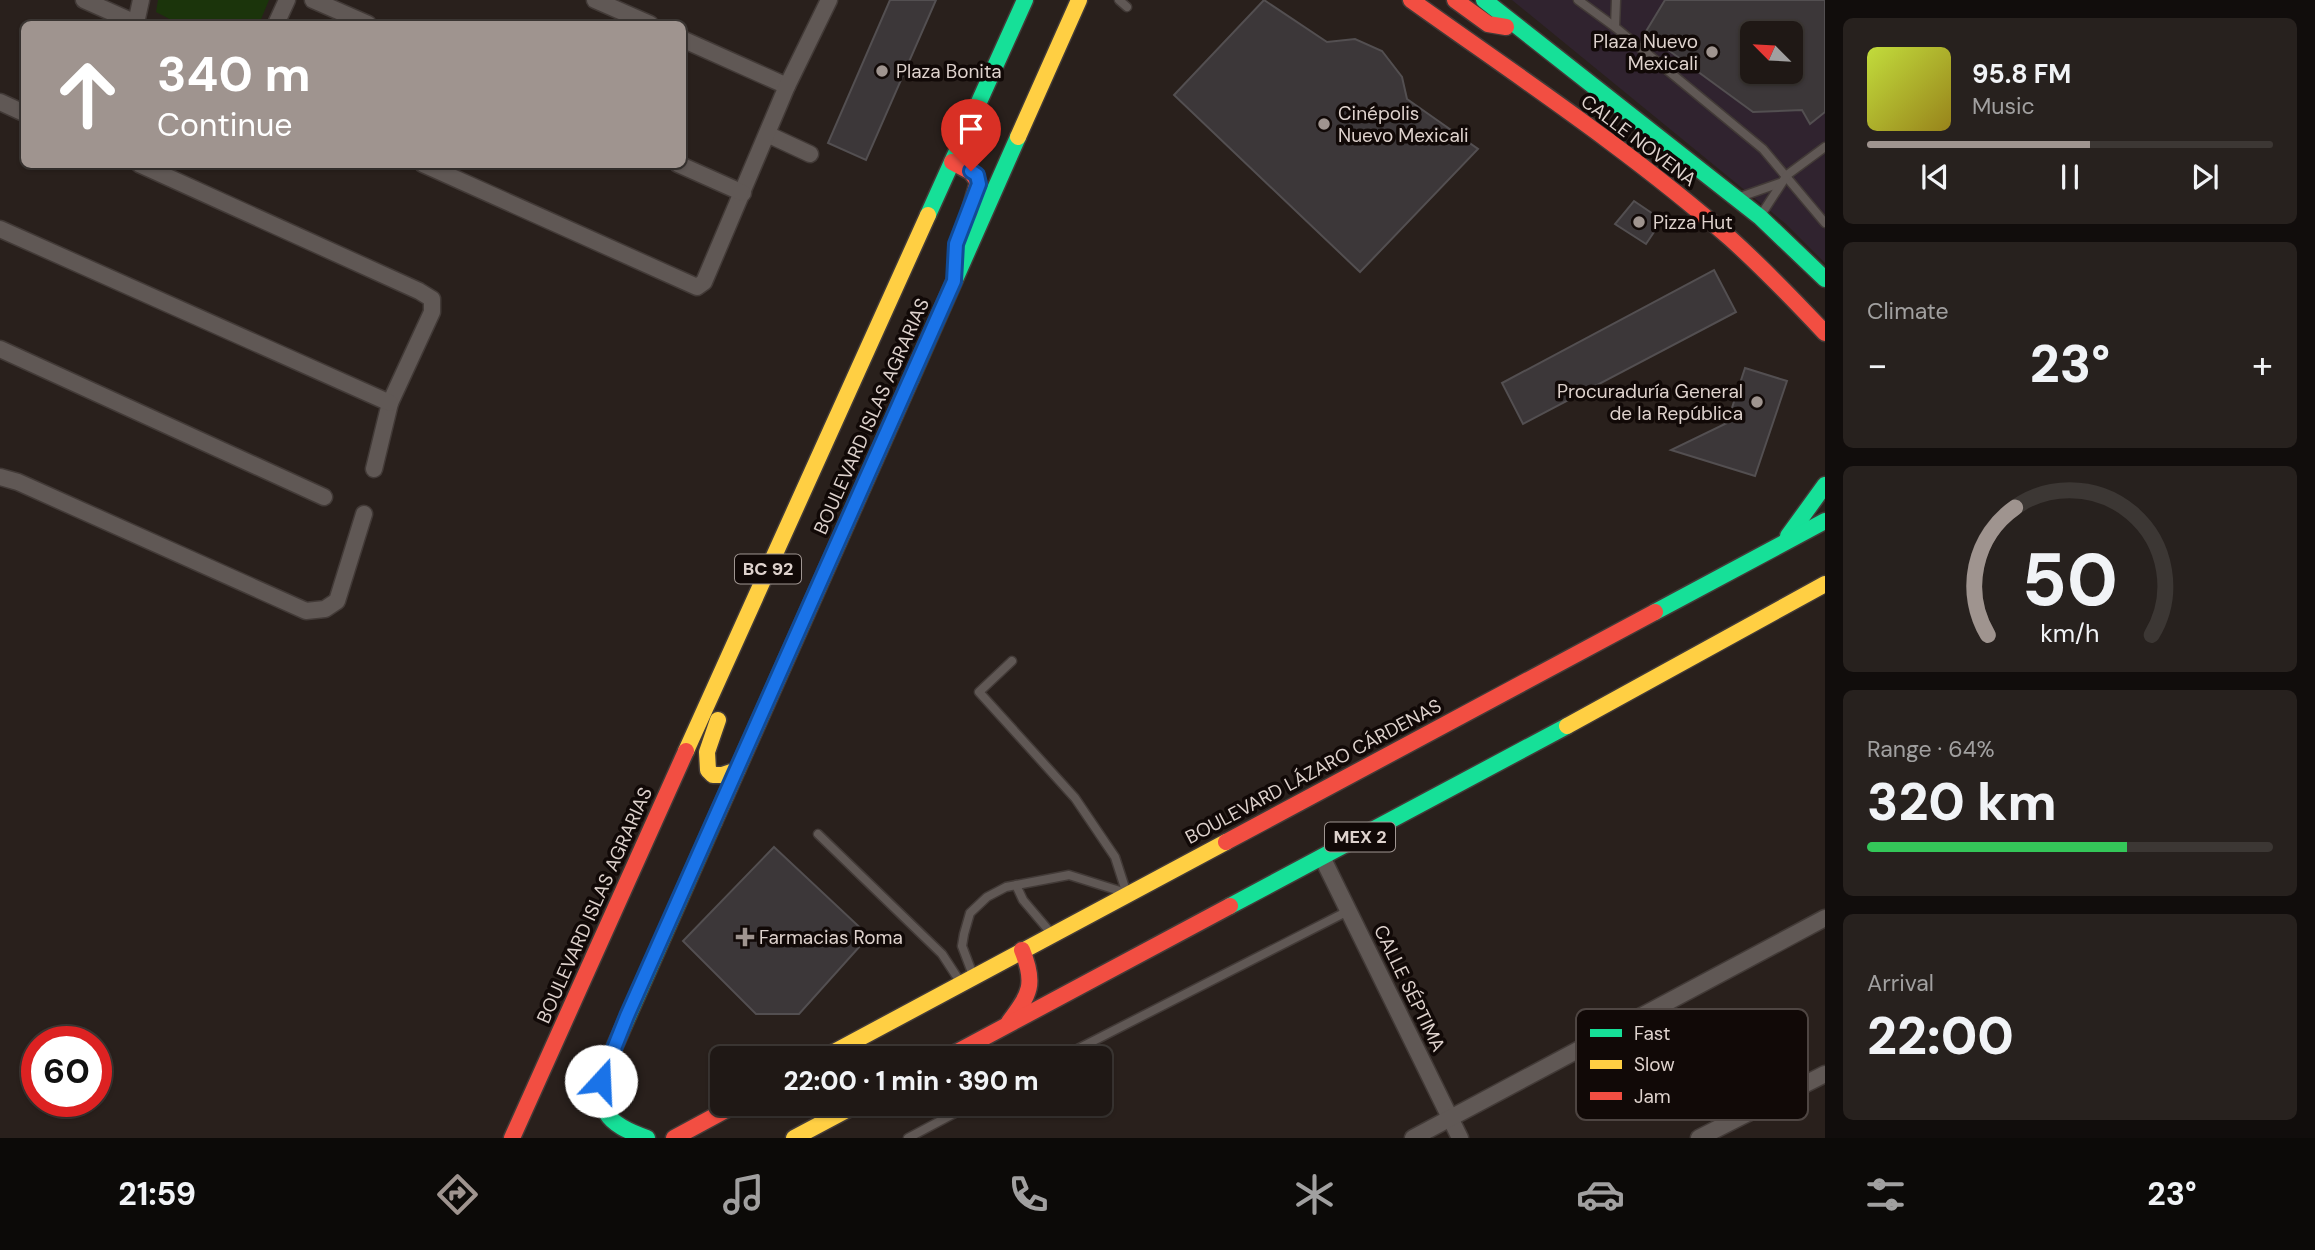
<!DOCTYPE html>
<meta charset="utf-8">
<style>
:root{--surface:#1f1815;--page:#27211e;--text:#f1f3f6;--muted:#a1a0a0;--line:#3c3734;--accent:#9f948f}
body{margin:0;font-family:"DM Sans",sans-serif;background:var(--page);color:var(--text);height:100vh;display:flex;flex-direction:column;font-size:26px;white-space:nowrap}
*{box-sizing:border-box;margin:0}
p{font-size:23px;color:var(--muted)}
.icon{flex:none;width:38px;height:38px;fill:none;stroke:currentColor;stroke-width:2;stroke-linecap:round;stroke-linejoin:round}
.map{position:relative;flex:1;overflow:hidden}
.panel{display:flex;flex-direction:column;gap:18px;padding:18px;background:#110d0c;width:490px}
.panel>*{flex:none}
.banner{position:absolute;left:21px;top:21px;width:665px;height:147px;border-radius:10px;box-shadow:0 2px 5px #0004,0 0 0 2px var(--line);background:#9f948f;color:#fff;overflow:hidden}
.needle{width:46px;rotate:294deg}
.controls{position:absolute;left:1740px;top:21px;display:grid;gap:14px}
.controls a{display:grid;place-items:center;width:63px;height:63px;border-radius:10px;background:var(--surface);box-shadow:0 2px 5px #0004,0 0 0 2px var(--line);font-size:35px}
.speed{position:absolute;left:21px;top:1026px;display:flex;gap:14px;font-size:35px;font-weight:700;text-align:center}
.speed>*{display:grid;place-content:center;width:91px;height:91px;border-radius:50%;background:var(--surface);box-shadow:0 2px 5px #0004,0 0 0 2px var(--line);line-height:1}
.speed .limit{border:10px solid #d22;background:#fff;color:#111}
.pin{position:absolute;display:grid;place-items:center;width:60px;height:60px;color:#fff;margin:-72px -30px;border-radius:50% 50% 50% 0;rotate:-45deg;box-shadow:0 0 7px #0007}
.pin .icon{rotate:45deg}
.me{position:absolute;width:77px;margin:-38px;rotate:20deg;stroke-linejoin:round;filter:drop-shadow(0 0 5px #0008)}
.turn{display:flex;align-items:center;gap:24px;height:147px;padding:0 21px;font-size:32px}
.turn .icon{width:91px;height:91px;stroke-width:2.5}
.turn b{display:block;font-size:49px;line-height:60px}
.big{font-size:52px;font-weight:800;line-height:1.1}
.panel .card{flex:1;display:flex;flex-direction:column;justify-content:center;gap:10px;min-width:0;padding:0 24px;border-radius:10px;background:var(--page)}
.panel .dial{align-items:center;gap:0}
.dial svg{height:182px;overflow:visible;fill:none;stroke:var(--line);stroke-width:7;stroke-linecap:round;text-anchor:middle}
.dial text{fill:var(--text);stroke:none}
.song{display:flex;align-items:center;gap:21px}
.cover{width:84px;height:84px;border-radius:10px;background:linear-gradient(135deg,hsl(70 70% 55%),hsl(50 70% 35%))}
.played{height:7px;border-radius:4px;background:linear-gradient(90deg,var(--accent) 55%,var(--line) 55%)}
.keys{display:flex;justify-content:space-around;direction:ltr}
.heat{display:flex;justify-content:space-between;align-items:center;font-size:38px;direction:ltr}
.charge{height:10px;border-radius:5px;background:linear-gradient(90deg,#34c759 64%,var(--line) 0)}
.trip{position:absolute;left:710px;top:1046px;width:402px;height:70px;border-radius:10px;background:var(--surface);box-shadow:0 2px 5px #0004,0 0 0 2px var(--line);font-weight:800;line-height:70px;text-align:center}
.tabs{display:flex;height:112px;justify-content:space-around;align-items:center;background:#0c0a08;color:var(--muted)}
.tabs .icon{width:49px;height:49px}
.tabs .selected{color:var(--accent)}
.tabs b{font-size:32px;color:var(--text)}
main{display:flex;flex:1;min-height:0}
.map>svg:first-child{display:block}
.commercial{fill:#30232f;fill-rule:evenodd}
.green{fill:#1b340b}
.building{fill:#3c3739;stroke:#534f51;stroke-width:2;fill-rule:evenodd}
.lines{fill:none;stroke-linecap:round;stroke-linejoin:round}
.lane-casing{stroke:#423a37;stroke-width:11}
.street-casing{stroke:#423a37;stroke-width:19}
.fast-casing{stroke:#423a37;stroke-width:19}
.slow-casing{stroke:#423a37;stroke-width:19}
.jam-casing{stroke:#423a37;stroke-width:19}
.lane{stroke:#605855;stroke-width:8}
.street{stroke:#605855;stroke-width:16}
.fast{stroke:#16e098;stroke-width:16}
.slow{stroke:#ffcf43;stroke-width:16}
.jam{stroke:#f24e42;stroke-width:16}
.route-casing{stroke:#114b97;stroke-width:18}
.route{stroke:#1a73e8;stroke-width:12}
.poi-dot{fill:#9f948f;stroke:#110907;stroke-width:2.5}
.labels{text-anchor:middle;stroke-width:7;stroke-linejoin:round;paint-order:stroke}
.shield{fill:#110907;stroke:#a09692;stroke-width:2}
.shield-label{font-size:18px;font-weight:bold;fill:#ded2cd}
.poi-label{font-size:19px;fill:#ded2cd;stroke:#110907;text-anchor:start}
.street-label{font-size:19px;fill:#ded2cd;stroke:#110907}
.key{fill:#110907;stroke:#4e4542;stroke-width:2}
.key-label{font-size:19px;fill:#ded2cd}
</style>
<main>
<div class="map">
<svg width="1825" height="1138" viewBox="0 0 1825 1138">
<rect width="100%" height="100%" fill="#29201c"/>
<path class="commercial" d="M 1512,0 L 1825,0 L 1825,263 L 1786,224 ZM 1752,33 L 1790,33 L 1790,72 L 1752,72 Z"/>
<polygon class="green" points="158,0 269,0 259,24 179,24 156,12"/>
<g class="building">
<polygon points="890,0 936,0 866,160 828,143"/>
<polygon points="1264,0 1327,42 1355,39 1382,51 1402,77 1407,99 1478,149 1360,272 1174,95"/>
<path d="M 1665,0 L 1825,0 L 1825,112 L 1810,124 L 1802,110 L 1753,112 L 1645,33 ZM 1752,33 L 1790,33 L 1790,72 L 1752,72 Z"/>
<polygon points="1634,201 1662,220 1646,244 1615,224"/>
<polygon points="1714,270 1736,312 1523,424 1502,383"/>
<polygon points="1745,368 1787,381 1755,476 1671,450 1727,423"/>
<polygon points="774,847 869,936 799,1014 756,1014 683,941"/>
</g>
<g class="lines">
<defs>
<g id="lane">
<polyline points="1119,0 1127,7"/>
<polyline points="1578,0 1615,27"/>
<polyline points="1616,0 1615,27 1763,149 1825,223"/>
<polyline points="1740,197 1780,183"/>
<polyline points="1761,215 1787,175 1825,147"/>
<polyline points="1012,661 979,692 1075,798 1115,857 1126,891"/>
<polyline points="818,834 942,954 959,980"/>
<polyline points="1016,885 1023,900 1051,933"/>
<polyline points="973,975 962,946 964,934 970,913 987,897 1006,887 1069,875 1123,892"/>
<polyline points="1058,1059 1348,911"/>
<polyline points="908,1138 972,1104"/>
</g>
<g id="street">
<polyline points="84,0 138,24"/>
<polyline points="313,0 368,24"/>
<polyline points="595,0 650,24"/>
<polyline points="136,23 141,0"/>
<polyline points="276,24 287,0"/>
<polyline points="682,39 787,86"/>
<polyline points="0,102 24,113"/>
<polyline points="767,134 810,154"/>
<polyline points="139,164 419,291 432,299 432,312 390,403 374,469"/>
<polyline points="423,164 697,287 704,282 787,86 829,0"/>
<polyline points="678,164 743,193"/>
<polyline points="0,229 390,403"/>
<polyline points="0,349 324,497"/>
<polyline points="0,477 18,482 306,611 325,609 337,601 364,514"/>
<polyline points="1322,857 1460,1138"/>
<polyline points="1413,1138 1825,918"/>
<polyline points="1699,1138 1825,1074"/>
</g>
<g id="fast">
<polyline points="1484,0 1760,217 1825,279"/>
<polyline points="928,215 1025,0"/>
<polyline points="911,379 1018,137"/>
<polyline points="1788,536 1825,485"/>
<polyline points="1655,612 1825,521"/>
<polyline points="1230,906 1567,726"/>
<path d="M 647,1138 C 606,1124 594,1110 606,1066 L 714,822"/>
</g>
<g id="slow">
<polyline points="1018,137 1079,0"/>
<polyline points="718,720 707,752 708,770 713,775 722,775 737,770"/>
<polyline points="1567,726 1825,584"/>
<polyline points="686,751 928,215"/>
<polyline points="714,822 911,379"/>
<polyline points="821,1059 1226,842"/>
<polyline points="794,1138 858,1104"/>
</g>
<g id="jam">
<path d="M 1411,0 C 1519,77 1631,151 1731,239 C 1764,269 1795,301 1825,333"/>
<polyline points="1455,0 1488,24 1506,27"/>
<polyline points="952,162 971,172 978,182 969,213"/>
<polyline points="1226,842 1655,612"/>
<path d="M 1009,1022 C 1030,994 1036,984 1022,950"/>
<polyline points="944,1059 1230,906"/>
<polyline points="512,1138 686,751"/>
<polyline points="674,1138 737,1104"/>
</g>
</defs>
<use href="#lane" class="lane-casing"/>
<use href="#street" class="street-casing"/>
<use href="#fast" class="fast-casing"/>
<use href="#slow" class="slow-casing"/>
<use href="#jam" class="jam-casing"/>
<use href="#lane" class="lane"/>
<use href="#street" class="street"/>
<use href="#fast" class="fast"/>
<use href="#slow" class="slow"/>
<use href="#jam" class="jam"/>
</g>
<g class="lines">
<defs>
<polyline id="route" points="601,1081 627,1016 954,281 956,244 979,184 977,175 971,171"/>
</defs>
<use href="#route" class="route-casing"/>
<use href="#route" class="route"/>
</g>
<g class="poi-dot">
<circle cx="1712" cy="52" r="7"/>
<circle cx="882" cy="71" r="7"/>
<circle cx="1324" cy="124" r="7"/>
<circle cx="1639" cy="222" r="7"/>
<circle cx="1757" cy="402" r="7"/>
<path d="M741.5 926.5h7v7h7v7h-7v7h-7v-7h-7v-7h7z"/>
</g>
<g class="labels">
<g class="shield">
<rect x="735" y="554.5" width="66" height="29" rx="5"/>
<rect x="1325" y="822.5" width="70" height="29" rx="5"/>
</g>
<g class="shield-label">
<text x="768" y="575">BC 92</text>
<text x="1360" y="843">MEX 2</text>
</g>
<g class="poi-label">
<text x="1698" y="48" text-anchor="end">Plaza Nuevo<tspan x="1698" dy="22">Mexicali</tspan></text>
<text x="896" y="78">Plaza Bonita</text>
<text x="1338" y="120">Cinépolis<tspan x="1338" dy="22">Nuevo Mexicali</tspan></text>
<text x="1653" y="229">Pizza Hut</text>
<text x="1743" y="398" text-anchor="end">Procuraduría General<tspan x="1743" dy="22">de la República</tspan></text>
<text x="759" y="944">Farmacias Roma</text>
</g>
<g class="street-label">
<text transform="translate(1639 140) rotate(37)" y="7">CALLE NOVENA</text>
<text transform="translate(871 416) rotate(-66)" y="7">BOULEVARD ISLAS AGRARIAS</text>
<text transform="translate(1313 771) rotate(-28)" y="7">BOULEVARD LÁZARO CÁRDENAS</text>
<text transform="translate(594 905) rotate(-66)" y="7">BOULEVARD ISLAS AGRARIAS</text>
<text transform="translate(1410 988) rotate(64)" y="7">CALLE SÉPTIMA</text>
</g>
</g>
<rect x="1576" y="1009" width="232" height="111" rx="10" class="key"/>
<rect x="1590" y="1029" width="32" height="8" fill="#16e098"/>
<rect x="1590" y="1060" width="32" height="9" fill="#ffcf43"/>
<rect x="1590" y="1092" width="32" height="8" fill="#f24e42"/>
<g class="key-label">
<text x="1634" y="1040">Fast</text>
<text x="1634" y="1071">Slow</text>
<text x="1634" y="1103">Jam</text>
</g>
</svg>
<div class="controls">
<a><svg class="needle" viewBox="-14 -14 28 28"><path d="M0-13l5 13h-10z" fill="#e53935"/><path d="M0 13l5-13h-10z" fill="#a1a0a0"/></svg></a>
</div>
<div class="speed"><div class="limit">60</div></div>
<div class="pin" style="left:971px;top:171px;background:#d93025"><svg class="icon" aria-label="arrive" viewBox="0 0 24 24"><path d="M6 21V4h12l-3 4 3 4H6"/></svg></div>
<svg class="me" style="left:601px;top:1081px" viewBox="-20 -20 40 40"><circle r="19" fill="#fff"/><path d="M0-13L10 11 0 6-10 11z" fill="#1a73e8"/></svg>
<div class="trip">22:00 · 1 min · 390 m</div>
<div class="banner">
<div class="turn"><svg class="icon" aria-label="ahead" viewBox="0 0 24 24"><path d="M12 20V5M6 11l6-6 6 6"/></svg><div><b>340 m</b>Continue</div></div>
</div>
</div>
<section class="panel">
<div class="card">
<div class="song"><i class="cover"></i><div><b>95.8 FM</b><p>Music</p></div></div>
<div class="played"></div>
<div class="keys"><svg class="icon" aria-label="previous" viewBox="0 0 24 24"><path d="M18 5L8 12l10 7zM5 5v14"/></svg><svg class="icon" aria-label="pause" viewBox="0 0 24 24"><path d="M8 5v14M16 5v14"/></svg><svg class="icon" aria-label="next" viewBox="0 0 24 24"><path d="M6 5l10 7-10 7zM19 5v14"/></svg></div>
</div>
<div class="card"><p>Climate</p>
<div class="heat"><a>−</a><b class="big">23°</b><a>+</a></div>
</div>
<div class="card dial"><svg viewBox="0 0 100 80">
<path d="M14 69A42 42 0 1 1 86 69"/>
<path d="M14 69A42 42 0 0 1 26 13" stroke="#9f948f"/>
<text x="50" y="56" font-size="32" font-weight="700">50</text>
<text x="50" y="72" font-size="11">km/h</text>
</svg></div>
<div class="card"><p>Range · 64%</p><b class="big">320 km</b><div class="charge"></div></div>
<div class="card"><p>Arrival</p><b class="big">22:00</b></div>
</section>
</main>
<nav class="tabs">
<b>21:59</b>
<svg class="icon selected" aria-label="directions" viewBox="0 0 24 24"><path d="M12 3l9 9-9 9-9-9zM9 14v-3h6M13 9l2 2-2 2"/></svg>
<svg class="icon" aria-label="music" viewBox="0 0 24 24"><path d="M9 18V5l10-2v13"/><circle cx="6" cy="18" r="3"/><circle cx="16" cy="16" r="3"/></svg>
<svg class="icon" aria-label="phone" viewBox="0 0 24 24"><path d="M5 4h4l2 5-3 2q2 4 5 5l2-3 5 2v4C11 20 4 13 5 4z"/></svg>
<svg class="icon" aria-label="climate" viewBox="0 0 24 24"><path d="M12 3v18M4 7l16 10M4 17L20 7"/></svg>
<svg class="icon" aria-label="car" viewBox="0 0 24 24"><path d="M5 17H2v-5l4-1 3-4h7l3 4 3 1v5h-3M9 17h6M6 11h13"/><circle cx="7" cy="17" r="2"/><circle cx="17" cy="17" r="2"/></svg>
<svg class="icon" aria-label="filters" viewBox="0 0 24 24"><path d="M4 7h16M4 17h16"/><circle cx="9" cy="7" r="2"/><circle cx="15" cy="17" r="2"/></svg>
<b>23°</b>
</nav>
